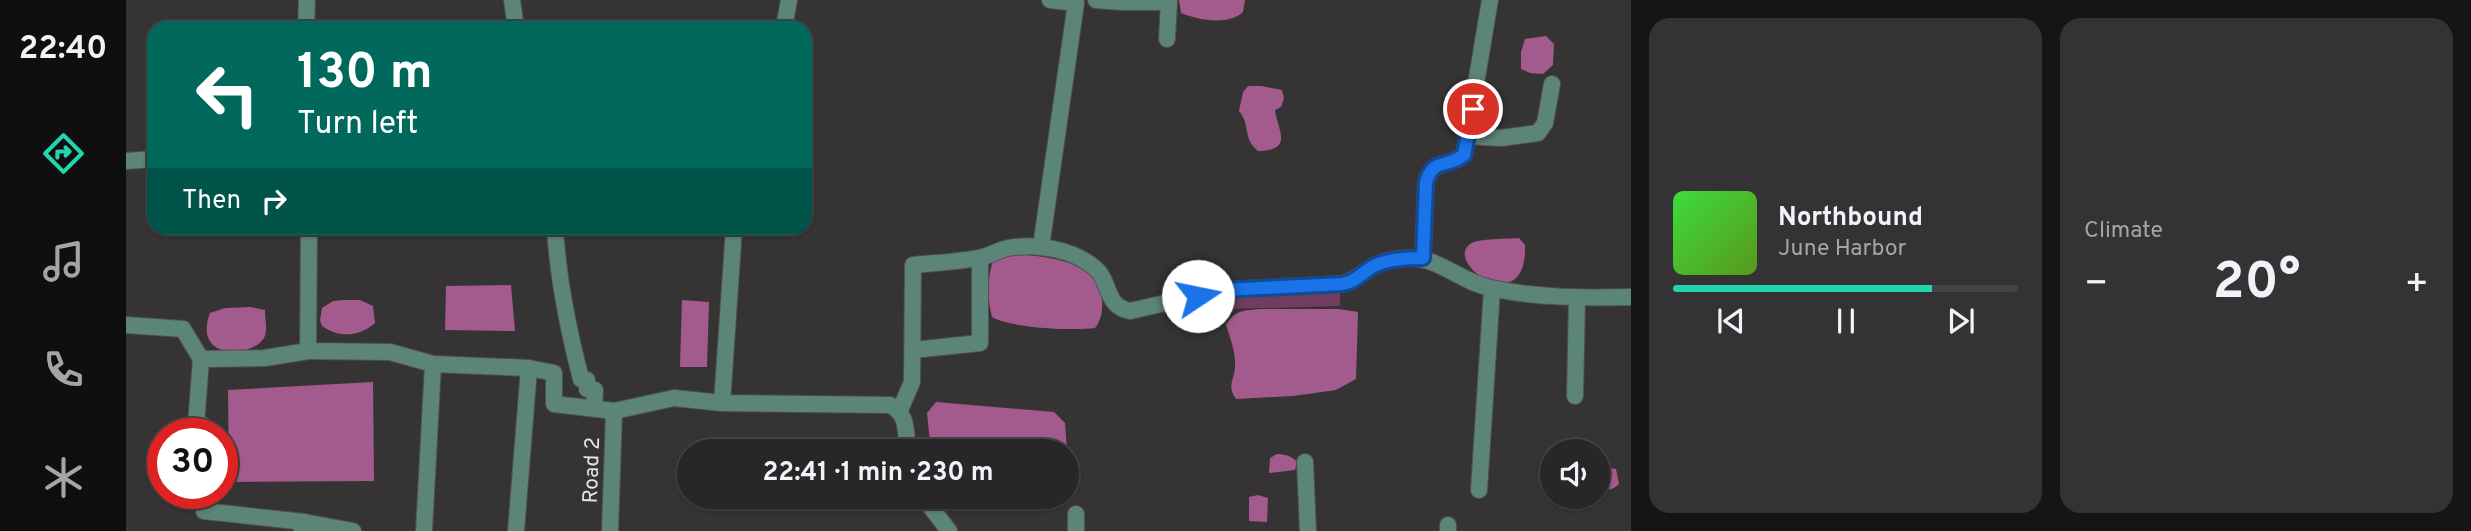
<!DOCTYPE html>
<meta charset="utf-8">
<style>
:root{--surface:#282628;--page:#343234;--text:#f1f3f6;--muted:#a5a5a8;--line:#444345;--accent:#22d5af}
body{margin:0;font-family:Overpass,sans-serif;background:var(--page);color:var(--text);height:100vh;display:flex;flex-direction:column;font-size:26px;white-space:nowrap}
*{box-sizing:border-box;margin:0}
p{font-size:23px;color:var(--muted)}
.icon{flex:none;width:38px;height:38px;fill:none;stroke:currentColor;stroke-width:2;stroke-linecap:round;stroke-linejoin:round}
.map{position:relative;flex:1;overflow:hidden}
.drawer{display:flex;flex-direction:column;gap:18px;padding:18px;background:#161516;width:840px}
.drawer>*{flex:none}
.top-card{position:absolute;left:21px;top:21px;width:665px;height:214px;border-radius:21px;box-shadow:0 2px 5px #0004,0 0 0 2px var(--line);background:#00695c;color:#fff;overflow:hidden}
.buttons{position:absolute;left:1414px;top:439px;display:grid;gap:14px}
.buttons a{display:grid;place-items:center;width:70px;height:70px;border-radius:50%;background:var(--surface);box-shadow:0 2px 5px #0004,0 0 0 2px var(--line);font-size:35px}
.speed{position:absolute;left:21px;top:418px;display:flex;gap:14px;font-size:35px;font-weight:700;text-align:center}
.speed>*{display:grid;place-content:center;width:91px;height:91px;border-radius:50%;background:var(--surface);box-shadow:0 2px 5px #0004,0 0 0 2px var(--line);line-height:1}
.speed .limit{border:10px solid #d22;background:#fff;color:#111}
.pin{position:absolute;display:grid;place-items:center;width:60px;height:60px;color:#fff;margin:-30px;border:4px solid #fff;border-radius:50%;box-shadow:0 2px 7px #0007}
.me{position:absolute;width:77px;margin:-38px;rotate:79deg;stroke-linejoin:round;filter:drop-shadow(0 0 5px #0008)}
.turn{display:flex;align-items:center;gap:24px;height:147px;padding:0 35px;font-size:32px}
.turn .icon{width:91px;height:91px;stroke-width:2.5}
.turn b{display:block;font-size:49px;line-height:60px}
.then{display:flex;align-items:center;height:66px;padding:0 35px;background:#0003;gap:14px;font-size:26px}
.big{font-size:52px;font-weight:700;line-height:1.1}
.drawer .tile{flex:1;display:flex;flex-direction:column;justify-content:center;gap:10px;min-width:0;padding:0 24px;border-radius:21px;background:var(--page)}
.song{display:flex;align-items:center;gap:21px}
.cover{width:84px;height:84px;border-radius:10px;background:linear-gradient(135deg,hsl(120 70% 55%),hsl(90 70% 35%))}
.played{height:7px;border-radius:4px;background:linear-gradient(90deg,var(--accent) 75%,var(--line) 75%)}
.keys{display:flex;justify-content:space-around;direction:ltr}
.heat{display:flex;justify-content:space-between;align-items:center;font-size:38px;direction:ltr}
.drawer .tiles{flex:1;display:grid;gap:18px;grid-template-columns:repeat(2,1fr)}
.trip{position:absolute;left:551px;top:439px;width:402px;height:70px;border-radius:35px;background:var(--surface);box-shadow:0 2px 5px #0004,0 0 0 2px var(--line);font-weight:700;line-height:70px;text-align:center}
main{display:flex;flex:1;min-height:0}
.dock{display:flex;flex-direction:column;width:126px;justify-content:space-around;align-items:center;background:#100f10;color:var(--muted)}
.dock .icon{width:49px;height:49px}
.dock .active{color:var(--accent)}
.dock b{font-size:32px;color:var(--text)}
.map>svg:first-child{display:block}
.green{fill:#703d60}
.water{fill:#a35b8d}
.lines{fill:none;stroke-linecap:round;stroke-linejoin:round}
.minor-casing{stroke:#524f51;stroke-width:18}
.minor{stroke:#5b8578;stroke-width:16}
.route-casing{stroke:#114b97;stroke-width:18}
.route{stroke:#1a73e8;stroke-width:12}
.labels{text-anchor:middle;stroke-width:7;stroke-linejoin:round;paint-order:stroke}
.street-label{font-size:21px;fill:#e6e4e5;stroke:#363335}
</style>
<main>
<nav class="dock">
<b>22:40</b>
<svg class="icon active" aria-label="directions" viewBox="0 0 24 24"><path d="M12 3l9 9-9 9-9-9zM9 14v-3h6M13 9l2 2-2 2"/></svg>
<svg class="icon" aria-label="music" viewBox="0 0 24 24"><path d="M9 18V5l10-2v13"/><circle cx="6" cy="18" r="3"/><circle cx="16" cy="16" r="3"/></svg>
<svg class="icon" aria-label="phone" viewBox="0 0 24 24"><path d="M5 4h4l2 5-3 2q2 4 5 5l2-3 5 2v4C11 20 4 13 5 4z"/></svg>
<svg class="icon" aria-label="climate" viewBox="0 0 24 24"><path d="M12 3v18M4 7l16 10M4 17L20 7"/></svg>
</nav>
<div class="map">
<svg width="1505" height="531" viewBox="0 0 1505 531">
<rect width="100%" height="100%" fill="#363335"/>
<polygon class="green" points="1214,286 1214,306 1102,309 1102,292"/>
<g class="water">
<path d="M 1053,0 L 1119,0 L 1117,12 C 1102,26 1072,20 1055,13 Z"/>
<polygon points="1420,36 1428,44 1427,65 1417,74 1404,73 1395,69 1395,52 1399,39"/>
<path d="M 1122,86 L 1135,86 L 1156,90 L 1158,98 L 1155,107 L 1149,110 C 1152,132 1168,150 1132,151 C 1116,138 1125,125 1113,111 L 1117,92 Z"/>
<path d="M 1393,238 L 1399,245 C 1402,321 1317,264 1344,244 C 1352,238 1382,239 1393,238 Z"/>
<path d="M 881,254 C 913,255 941,259 969,274 C 976,292 981,312 969,328 C 946,331 885,328 866,317 C 861,297 861,277 868,257 Z"/>
<polygon points="385,285 389,331 319,330 320,286"/>
<path d="M 217,300 L 234,300 L 247,306 L 249,323 C 233,337 213,338 196,326 L 194,320 L 196,308 L 207,301 Z"/>
<polygon points="556,300 583,302 581,367 554,367"/>
<path d="M 124,307 L 139,310 C 139,319 142,331 138,338 C 126,358 66,361 84,313 L 99,308 Z"/>
<path d="M 1135,309 L 1213,309 L 1232,312 L 1230,379 L 1210,390 L 1167,396 L 1110,399 C 1100,386 1109,379 1109,366 C 1110,353 1104,337 1100,325 C 1110,309 1117,311 1135,309 Z"/>
<polygon points="247,382 248,481 103,482 102,390"/>
<polygon points="810,402 928,412 939,423 941,451 805,451 801,413"/>
<path d="M 1151,454 C 1158,454 1166,456 1171,462 L 1169,470 L 1143,473 L 1144,458 Z"/>
<polygon points="1472,466 1490,469 1493,484 1488,488 1472,493"/>
<polygon points="1132,495 1142,498 1141,522 1123,521 1123,497"/>
</g>
<g class="lines">
<defs>
<g id="minor">
<polyline points="386,0 390,28"/>
<polyline points="970,0 996,2 1043,2 1041,39"/>
<polyline points="180,28 181,0"/>
<polyline points="658,28 663,0"/>
<polyline points="1342,136 1375,138 1412,133 1419,123 1426,84"/>
<polyline points="0,161 28,159"/>
<path d="M 183,228 L 182,351 L 264,352 L 307,364 L 403,368 L 428,373 L 428,404 L 488,411 L 548,398 L 596,403 L 764,405 C 783,415 779,432 782,452"/>
<path d="M 429,228 C 432,279 442,329 455,379 L 461,380 L 461,389 L 469,390 L 468,407"/>
<polyline points="915,247 950,3 924,0"/>
<path d="M 1297,258 L 1300,182 C 1308,157 1320,169 1338,155 L 1364,0"/>
<polyline points="0,325 57,329 75,359 139,358 182,351"/>
<polyline points="787,350 854,343 854,258"/>
<polyline points="75,359 70,425 77,425 77,434"/>
<polyline points="1449,396 1451,298"/>
<polyline points="596,403 608,228"/>
<path d="M 774,410 L 786,382 L 787,265 C 808,263 830,262 852,258 C 862,257 872,250 882,248 C 910,243 947,249 969,268 C 985,281 978,306 1004,311 L 1097,290 L 1216,284 C 1230,281 1236,272 1248,266 C 1256,262 1270,259 1280,258 C 1312,256 1334,282 1365,288 C 1409,298 1460,298 1505,297"/>
<polyline points="1179,462 1182,531"/>
<polyline points="1353,490 1366,289"/>
<polyline points="77,494 78,511 178,522"/>
<polyline points="797,497 823,531"/>
<polyline points="950,514 950,531"/>
<polyline points="176,531 178,522 227,531"/>
<polyline points="298,531 307,364"/>
<polyline points="390,531 403,368"/>
<polyline points="484,531 488,411"/>
<polyline points="1322,531 1322,525"/>
</g>
</defs>
<use href="#minor" class="minor-casing"/>
<use href="#minor" class="minor"/>
</g>
<g class="lines">
<defs>
<path id="route" d="M 1072,296 L 1097,290 L 1216,284 C 1229,282 1235,274 1246,267 C 1260,259 1281,258 1297,258 L 1300,182 C 1308,157 1320,169 1338,155 L 1347,109"/>
</defs>
<use href="#route" class="route-casing"/>
<use href="#route" class="route"/>
</g>
<g class="labels">
<g class="street-label">
<text transform="translate(465 470) rotate(-88)" y="7">Road 2</text>
</g>
</g>
</svg>
<div class="buttons">
<a><svg class="icon" aria-label="sound" viewBox="0 0 24 24"><path d="M4 9h4l5-4v14l-5-4H4zM17 9q2 3 0 6"/></svg></a>
</div>
<div class="speed"><div class="limit">30</div></div>
<div class="pin" style="left:1347px;top:109px;background:#d93025"><svg class="icon" aria-label="arrive" viewBox="0 0 24 24"><path d="M6 21V4h12l-3 4 3 4H6"/></svg></div>
<svg class="me" style="left:1072px;top:296px" viewBox="-20 -20 40 40"><circle r="19" fill="#fff"/><path d="M0-13L10 11 0 6-10 11z" fill="#1a73e8"/></svg>
<div class="trip">22:41 · 1 min · 230 m</div>
<div class="top-card">
<div class="turn"><svg class="icon" aria-label="left" viewBox="0 0 24 24"><path d="M17 20v-9H6M10 6l-5 5 5 5"/></svg><div><b>130 m</b>Turn left</div></div>
<div class="then">Then<svg class="icon" aria-label="right" viewBox="0 0 24 24"><path d="M7 20v-9h11M14 6l5 5-5 5"/></svg></div>
</div>
</div>
<section class="drawer">
<div class="tiles">
<div class="tile">
<div class="song"><i class="cover"></i><div><b>Northbound</b><p>June Harbor</p></div></div>
<div class="played"></div>
<div class="keys"><svg class="icon" aria-label="previous" viewBox="0 0 24 24"><path d="M18 5L8 12l10 7zM5 5v14"/></svg><svg class="icon" aria-label="pause" viewBox="0 0 24 24"><path d="M8 5v14M16 5v14"/></svg><svg class="icon" aria-label="next" viewBox="0 0 24 24"><path d="M6 5l10 7-10 7zM19 5v14"/></svg></div>
</div>
<div class="tile"><p>Climate</p>
<div class="heat"><a>−</a><b class="big">20°</b><a>+</a></div>
</div>
</div>
</section>
</main>
